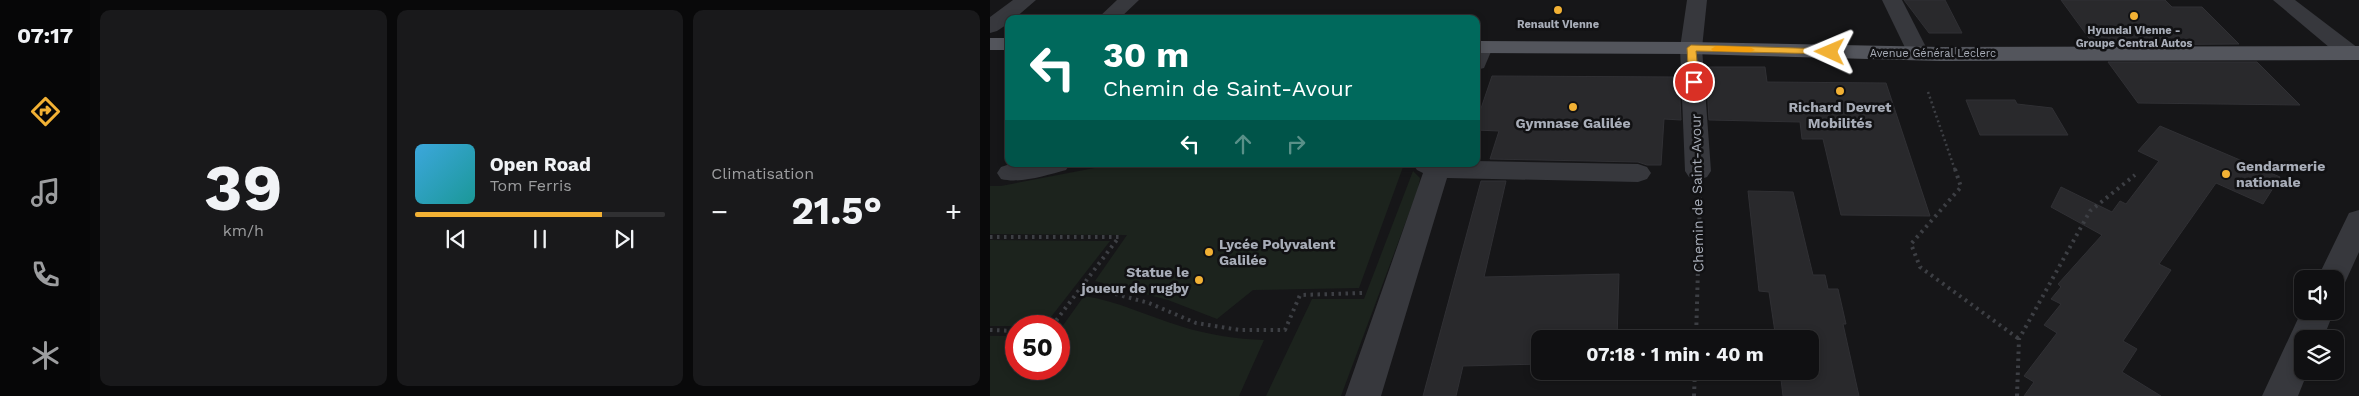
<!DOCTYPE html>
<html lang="fr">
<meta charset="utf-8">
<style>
:root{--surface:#101012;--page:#19191b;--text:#f1f3f6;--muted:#9c9d9f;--line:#303032;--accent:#f2b134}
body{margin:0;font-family:"Work Sans",sans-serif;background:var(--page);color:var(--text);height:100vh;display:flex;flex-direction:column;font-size:19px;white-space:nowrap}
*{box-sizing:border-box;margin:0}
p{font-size:16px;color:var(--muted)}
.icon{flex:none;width:28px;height:28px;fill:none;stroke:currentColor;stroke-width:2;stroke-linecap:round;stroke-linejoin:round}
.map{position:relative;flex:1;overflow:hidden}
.panel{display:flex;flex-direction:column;gap:10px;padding:10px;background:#09090a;width:900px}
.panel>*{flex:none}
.banner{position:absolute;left:15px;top:15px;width:475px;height:152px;border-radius:10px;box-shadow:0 2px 8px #0003,0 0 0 1px var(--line);background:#00695c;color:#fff;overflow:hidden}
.buttons{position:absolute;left:1304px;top:270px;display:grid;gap:10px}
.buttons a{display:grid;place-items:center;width:50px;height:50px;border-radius:10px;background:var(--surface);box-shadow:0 2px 8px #0003,0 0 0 1px var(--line);font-size:25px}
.speed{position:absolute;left:15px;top:315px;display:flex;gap:10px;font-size:25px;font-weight:700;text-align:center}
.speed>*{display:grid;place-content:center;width:65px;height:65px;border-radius:50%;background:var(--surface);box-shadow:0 2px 8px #0003,0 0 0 1px var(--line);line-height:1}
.speed .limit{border:8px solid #d22;background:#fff;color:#111}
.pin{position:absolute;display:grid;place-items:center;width:42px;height:42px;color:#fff;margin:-21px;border:2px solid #fff;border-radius:50%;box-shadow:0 1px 5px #0007}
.me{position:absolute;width:55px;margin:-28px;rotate:271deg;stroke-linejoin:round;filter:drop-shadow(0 0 4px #0008)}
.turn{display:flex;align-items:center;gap:18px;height:105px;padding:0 15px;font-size:22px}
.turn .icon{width:65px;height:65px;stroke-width:2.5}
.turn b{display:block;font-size:35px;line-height:42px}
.lanes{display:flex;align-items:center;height:48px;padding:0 15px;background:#0003;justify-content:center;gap:25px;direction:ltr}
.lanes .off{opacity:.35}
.big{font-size:38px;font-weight:700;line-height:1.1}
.panel .widget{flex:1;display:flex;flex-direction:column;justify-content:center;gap:8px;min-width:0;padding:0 18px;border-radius:10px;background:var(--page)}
.panel .dial{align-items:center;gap:0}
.dial b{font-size:65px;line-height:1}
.song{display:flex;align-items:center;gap:15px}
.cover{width:60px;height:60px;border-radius:8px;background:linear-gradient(135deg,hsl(200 70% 55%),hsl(180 70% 35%))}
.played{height:5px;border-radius:2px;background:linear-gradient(90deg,var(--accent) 75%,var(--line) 75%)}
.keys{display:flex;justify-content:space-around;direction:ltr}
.heat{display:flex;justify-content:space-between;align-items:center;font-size:28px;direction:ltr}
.panel .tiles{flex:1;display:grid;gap:10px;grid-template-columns:repeat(3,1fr)}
.trip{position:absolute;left:541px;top:330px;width:288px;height:50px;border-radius:10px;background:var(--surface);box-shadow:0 2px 8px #0003,0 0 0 1px var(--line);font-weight:700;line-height:50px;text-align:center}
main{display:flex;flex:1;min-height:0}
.menu{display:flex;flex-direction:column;width:90px;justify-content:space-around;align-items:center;background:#060607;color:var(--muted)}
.menu .icon{width:35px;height:35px}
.menu .selected{color:var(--accent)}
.menu b{font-size:22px;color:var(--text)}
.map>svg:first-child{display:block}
.green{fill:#1c231d}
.building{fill:#29292c;stroke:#303034}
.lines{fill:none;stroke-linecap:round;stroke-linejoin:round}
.path-far1{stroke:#3d3f44;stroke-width:2.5;stroke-dasharray:2 3;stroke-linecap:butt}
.path{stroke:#3d3f44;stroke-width:4;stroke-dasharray:2.5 4.5;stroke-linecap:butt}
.minor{fill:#37383d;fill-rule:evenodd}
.major{fill:#53555c;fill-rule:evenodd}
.route{fill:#f2b134;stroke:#9d7322}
.slow{fill:#f59e0b}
.poi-dot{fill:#f2b134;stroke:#111113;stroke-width:2}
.labels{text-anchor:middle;stroke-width:5;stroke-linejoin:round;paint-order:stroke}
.far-poi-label{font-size:11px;font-weight:bold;fill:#a8adb8;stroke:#111113}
.far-street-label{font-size:11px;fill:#a8adb8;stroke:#111113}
.poi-label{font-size:14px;font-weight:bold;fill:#a8adb8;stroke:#111113}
.street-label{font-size:14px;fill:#a8adb8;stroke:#111113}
</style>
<main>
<nav class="menu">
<b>07:17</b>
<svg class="icon selected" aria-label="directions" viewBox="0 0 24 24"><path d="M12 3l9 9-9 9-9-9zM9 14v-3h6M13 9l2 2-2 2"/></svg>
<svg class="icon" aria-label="music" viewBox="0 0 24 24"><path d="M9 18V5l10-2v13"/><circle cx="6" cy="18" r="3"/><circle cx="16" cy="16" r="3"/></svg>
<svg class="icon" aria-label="phone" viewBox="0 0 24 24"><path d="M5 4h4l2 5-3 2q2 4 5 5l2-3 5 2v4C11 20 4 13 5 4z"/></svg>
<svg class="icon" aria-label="climate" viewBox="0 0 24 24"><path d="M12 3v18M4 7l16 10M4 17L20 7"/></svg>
</nav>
<section class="panel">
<div class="tiles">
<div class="widget dial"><b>39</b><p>km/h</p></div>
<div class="widget">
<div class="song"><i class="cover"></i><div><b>Open Road</b><p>Tom Ferris</p></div></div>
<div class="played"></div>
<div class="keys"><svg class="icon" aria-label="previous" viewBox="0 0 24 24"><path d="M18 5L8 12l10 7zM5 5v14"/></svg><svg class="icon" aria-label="pause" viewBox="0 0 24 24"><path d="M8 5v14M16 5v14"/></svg><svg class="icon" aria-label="next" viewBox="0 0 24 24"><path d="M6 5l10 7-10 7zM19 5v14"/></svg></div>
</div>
<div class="widget"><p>Climatisation</p>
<div class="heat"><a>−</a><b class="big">21.5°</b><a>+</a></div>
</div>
</div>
</section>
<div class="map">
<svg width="1369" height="396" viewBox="0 0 1369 396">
<rect width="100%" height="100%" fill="#161618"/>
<g class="green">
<polygon points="115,166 413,167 369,288 263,290 227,319 178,300 105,281 137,235 0,234 0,186 11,186"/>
<polygon points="423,171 430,178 428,189 351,396 276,396 322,299 374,299"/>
<polygon points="0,240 120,241 54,326 0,326"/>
<path d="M 94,296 C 128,301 157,316 190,326 C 218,335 246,339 274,340 L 249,396 L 0,396 L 0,336 L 26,336 L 26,369 L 69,369 L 69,331 Z"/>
</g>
<g class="building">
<polygon points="914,0 955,0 972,33 939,33"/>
<polygon points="1071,0 1175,0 1182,7 1212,7 1249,44 1104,45"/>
<polygon points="1118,62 1267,62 1310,105 1148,103"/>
<polygon points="716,67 775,67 777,82 896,83 940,216 851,215 833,139 812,139 810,122 719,120"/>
<polygon points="502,76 689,77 691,120 674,119 671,165 657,165 648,162 500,159 509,131 486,130 486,123"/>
<polygon points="976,100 1025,100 1027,104 1062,108 1078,135 990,135"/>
<polygon points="1170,126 1290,177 1273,204 1226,183 1169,264 1181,270 1133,341 1147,349 1132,372 1171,396 1034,396 1044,382 1034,376 1067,333 1054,325 1071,304 1061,299 1071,287 1068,284 1112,235 1061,207 1071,187 1122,212 1130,201 1136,204 1169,161 1148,151"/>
<polygon points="491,181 516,181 494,277 629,274 627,339 550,339 550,364 473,366 466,396 433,396"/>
<polygon points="758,191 803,192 823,275 835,275 838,289 848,289 856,324 853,324 869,396 793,396 790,371 820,371 820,339 786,339 779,292 769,291"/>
</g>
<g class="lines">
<polyline class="path-far1" points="938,92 965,170"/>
<g class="path">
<polyline points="965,169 971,187 921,244 930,267 1029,339"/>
<polyline points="0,237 129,237 62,326"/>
<polyline points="91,288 114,291 159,303 206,323 250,330 295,330 310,295 373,293"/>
<polyline points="0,330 26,331"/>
<polyline points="706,339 710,197"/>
<polyline points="704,396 705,371"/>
<polyline points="1027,396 1029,339 1100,211 1145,175"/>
</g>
<g class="minor">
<polygon points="23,0 46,0 24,19 19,19 19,23 7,31 0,33 0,17"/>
<polygon points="127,0 149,0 129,19 107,19"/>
<polygon points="697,0 717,0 712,48 721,171 717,177 708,180 699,177 695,171 690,48"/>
<polygon points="892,0 912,0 939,53 936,58 928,60 920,58"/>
<polygon points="1283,0 1305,0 1368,48 1369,56 1360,60 1352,58"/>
<polygon points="492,41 500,42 503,47 494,68 486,70 486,42"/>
<polygon points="486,161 648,164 657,167 661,173 657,179 648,182 457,178 391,396 355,396 433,173 427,170 423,164 486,164"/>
<path d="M 20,164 L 80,164 L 76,170 C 57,175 30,184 11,179 L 7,173 L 11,167 Z"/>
<polygon points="1369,210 1369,252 1353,287 1345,290 1345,279 1327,279 1359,213"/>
<polygon points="1312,310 1344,311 1333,339 1312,339 1312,371 1318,371 1308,396 1272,396"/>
</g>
<g class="major">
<rect x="0" y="38" width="19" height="12"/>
<polygon points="486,41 701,42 950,47 1369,46 1369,60 950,61 701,54 486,53"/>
</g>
</g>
<polygon class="route" points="701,45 840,49 844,52 840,54 706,51 709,82 704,84 699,82 697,48"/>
<polygon class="slow" points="726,46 760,47 765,50 760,52 723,51 721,49"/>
<g class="poi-dot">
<circle cx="568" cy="10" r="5"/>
<circle cx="1144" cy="16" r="5"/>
<circle cx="850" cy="91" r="5"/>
<circle cx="583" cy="107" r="5"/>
<circle cx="1236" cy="174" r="5"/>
<circle cx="219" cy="252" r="5"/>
<circle cx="209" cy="280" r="5"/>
</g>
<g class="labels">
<g class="far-poi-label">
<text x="568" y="28">Renault Vienne</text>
<text x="1144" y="34">Hyundai Vienne -<tspan x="1144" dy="13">Groupe Central Autos</tspan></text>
</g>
<g class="far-street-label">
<text x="943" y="57">Avenue Général Leclerc</text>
</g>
<g class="poi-label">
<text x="850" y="112">Richard Devret<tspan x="850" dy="16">Mobilités</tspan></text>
<text x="583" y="128">Gymnase Galilée</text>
<text x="1246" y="171" text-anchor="start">Gendarmerie<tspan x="1246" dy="16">nationale</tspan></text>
<text x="229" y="249" text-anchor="start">Lycée Polyvalent<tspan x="229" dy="16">Galilée</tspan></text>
<text x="199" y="277" text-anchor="end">Statue le<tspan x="199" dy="16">joueur de rugby</tspan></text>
</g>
<g class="street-label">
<text transform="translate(707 193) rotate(-91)" y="5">Chemin de Saint-Avour</text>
</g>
</g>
</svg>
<div class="buttons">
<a><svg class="icon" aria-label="sound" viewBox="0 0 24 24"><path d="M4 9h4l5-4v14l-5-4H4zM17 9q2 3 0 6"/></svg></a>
<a><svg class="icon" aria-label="layers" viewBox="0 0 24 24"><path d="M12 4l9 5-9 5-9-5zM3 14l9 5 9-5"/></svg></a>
</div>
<div class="speed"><div class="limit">50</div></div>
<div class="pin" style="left:704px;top:82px;background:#d93025"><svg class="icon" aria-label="arrive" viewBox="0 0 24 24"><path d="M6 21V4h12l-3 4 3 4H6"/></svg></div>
<svg class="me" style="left:840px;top:52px" viewBox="-20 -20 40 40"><path d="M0-17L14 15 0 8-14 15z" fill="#f2b134" stroke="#fff" stroke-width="4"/></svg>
<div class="trip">07:18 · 1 min · 40 m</div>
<div class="banner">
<div class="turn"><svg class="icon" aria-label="left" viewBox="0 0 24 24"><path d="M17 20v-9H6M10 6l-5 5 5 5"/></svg><div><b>30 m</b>Chemin de Saint-Avour</div></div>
<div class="lanes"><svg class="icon" aria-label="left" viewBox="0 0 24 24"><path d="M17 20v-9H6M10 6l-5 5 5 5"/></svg><svg class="icon off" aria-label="ahead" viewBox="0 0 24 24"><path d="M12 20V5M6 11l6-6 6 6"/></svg><svg class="icon off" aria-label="right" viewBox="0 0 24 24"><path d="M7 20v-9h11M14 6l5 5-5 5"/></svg></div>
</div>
</div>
</main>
